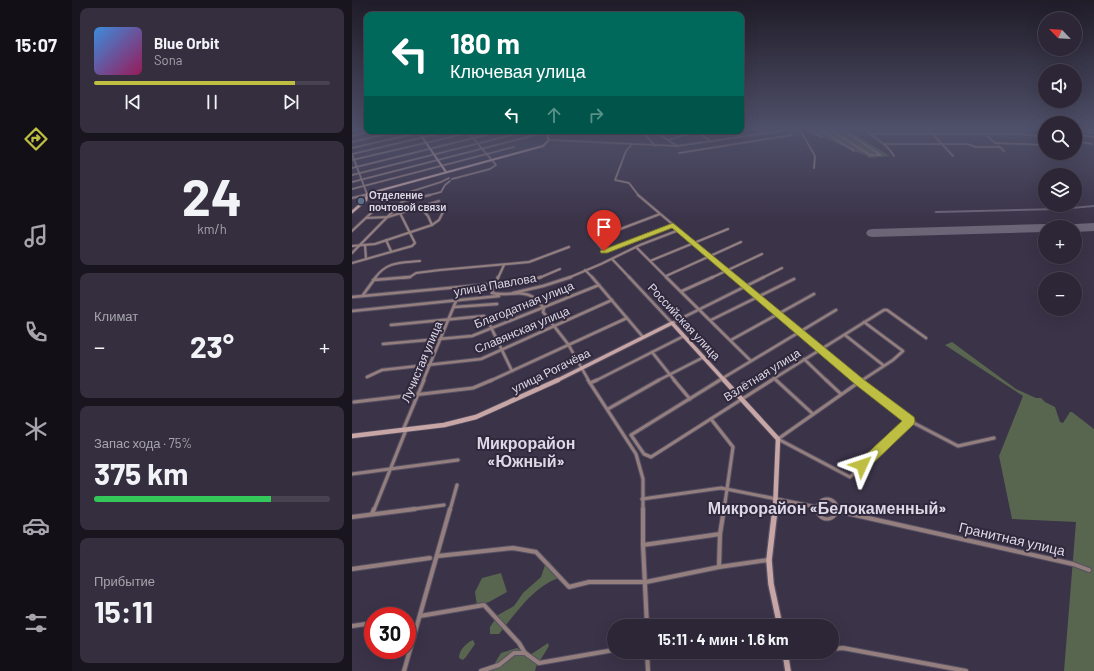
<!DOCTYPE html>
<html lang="ru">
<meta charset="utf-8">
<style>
:root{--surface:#2c2636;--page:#342e3e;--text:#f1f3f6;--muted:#a6a5ad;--line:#484351;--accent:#bebf42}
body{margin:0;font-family:Barlow,sans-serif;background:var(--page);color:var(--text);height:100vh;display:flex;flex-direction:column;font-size:15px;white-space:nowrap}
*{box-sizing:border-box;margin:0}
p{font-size:13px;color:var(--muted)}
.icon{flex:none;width:22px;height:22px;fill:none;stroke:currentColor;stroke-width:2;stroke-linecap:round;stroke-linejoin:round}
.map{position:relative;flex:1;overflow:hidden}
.side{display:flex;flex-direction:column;gap:8px;padding:8px;background:#18151e;width:280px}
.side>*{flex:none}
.top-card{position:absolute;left:12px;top:12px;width:380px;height:122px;border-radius:8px;box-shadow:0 4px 16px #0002,0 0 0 1px var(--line);background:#00695c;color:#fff;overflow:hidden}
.needle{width:26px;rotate:295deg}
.buttons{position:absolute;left:686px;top:12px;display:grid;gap:8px}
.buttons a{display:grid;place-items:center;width:44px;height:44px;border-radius:50%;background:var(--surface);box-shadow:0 4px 16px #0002,0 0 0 1px var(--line);font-size:20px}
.speed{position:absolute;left:12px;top:607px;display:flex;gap:8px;font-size:20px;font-weight:700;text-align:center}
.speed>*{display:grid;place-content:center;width:52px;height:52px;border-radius:50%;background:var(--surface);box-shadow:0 4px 16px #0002,0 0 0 1px var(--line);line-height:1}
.speed .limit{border:6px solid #d22;background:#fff;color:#111}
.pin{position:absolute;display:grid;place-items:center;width:34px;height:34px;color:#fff;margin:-41px -17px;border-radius:50% 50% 50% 0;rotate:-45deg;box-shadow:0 0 4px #0007}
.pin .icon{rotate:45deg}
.me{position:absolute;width:44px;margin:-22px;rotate:48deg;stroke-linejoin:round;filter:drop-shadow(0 0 3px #0008)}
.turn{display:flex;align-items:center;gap:14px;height:84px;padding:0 20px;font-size:18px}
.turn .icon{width:52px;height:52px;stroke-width:2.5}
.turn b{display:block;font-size:28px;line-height:34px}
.lanes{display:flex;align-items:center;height:38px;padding:0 20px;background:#0003;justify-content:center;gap:20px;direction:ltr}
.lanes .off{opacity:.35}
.big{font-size:30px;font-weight:700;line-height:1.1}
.side .tile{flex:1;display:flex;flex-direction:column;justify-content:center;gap:6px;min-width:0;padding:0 14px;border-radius:8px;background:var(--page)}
.side .dial{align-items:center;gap:0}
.dial b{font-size:52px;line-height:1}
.song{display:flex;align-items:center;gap:12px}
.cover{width:48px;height:48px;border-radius:6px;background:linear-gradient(135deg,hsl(210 70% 55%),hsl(330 70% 35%))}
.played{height:4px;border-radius:2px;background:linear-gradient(90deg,var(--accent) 85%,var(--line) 85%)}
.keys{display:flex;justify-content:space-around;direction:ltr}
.heat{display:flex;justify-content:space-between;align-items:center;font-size:22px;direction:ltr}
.charge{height:6px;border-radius:3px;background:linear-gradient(90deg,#34c759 75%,var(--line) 0)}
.trip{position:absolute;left:255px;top:619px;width:232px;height:40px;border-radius:20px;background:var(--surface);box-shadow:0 4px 16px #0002,0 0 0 1px var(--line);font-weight:700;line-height:40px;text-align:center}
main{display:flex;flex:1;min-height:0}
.tabs{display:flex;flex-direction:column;width:72px;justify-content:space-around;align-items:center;background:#120f16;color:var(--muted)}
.tabs .icon{width:28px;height:28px}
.tabs .on{color:var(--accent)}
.tabs b{font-size:18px;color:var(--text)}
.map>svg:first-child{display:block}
.green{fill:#58654f}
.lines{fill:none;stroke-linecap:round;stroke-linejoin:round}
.taxiway{fill:#6c6578;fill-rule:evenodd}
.runway{fill:#6c6578;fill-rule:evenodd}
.street-far4-casing{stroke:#585164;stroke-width:2.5}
.street-far3-casing{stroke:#585164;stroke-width:3.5}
.street-far2-casing{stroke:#585164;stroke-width:4.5}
.street-far1-casing{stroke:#585164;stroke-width:5}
.street-casing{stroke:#585164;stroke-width:6}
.secondary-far4-casing{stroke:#585164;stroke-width:3}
.secondary-far3-casing{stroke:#585164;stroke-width:4}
.secondary-far2-casing{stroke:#585164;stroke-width:5.5}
.secondary-far1-casing{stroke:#585164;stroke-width:6}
.secondary-casing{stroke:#585164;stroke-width:8}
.street-far4{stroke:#947f7e;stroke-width:1.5}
.street-far3{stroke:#947f7e;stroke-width:2}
.street-far2{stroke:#947f7e;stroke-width:2.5}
.street-far1{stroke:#947f7e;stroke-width:3}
.street{stroke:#947f7e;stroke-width:4}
.secondary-far4{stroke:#c7a6a5;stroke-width:2}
.secondary-far3{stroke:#c7a6a5;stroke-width:2.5}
.secondary-far2{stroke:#c7a6a5;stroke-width:3.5}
.secondary-far1{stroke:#c7a6a5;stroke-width:4.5}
.secondary{stroke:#c7a6a5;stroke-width:5.5}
.route{fill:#bebf42;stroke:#7c7c2b}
.service-dot{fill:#5c6f8a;stroke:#30293d;stroke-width:1.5}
.labels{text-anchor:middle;stroke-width:4;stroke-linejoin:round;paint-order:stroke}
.far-poi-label{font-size:10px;font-weight:bold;fill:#ddd8e6;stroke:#30293d;text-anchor:start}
.street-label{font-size:12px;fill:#ddd8e6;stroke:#30293d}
.near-street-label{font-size:14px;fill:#ddd8e6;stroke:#30293d}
.near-neighbourhood-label{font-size:16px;font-weight:bold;fill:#ddd8e6;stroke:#30293d}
</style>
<main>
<nav class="tabs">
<b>15:07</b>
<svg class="icon on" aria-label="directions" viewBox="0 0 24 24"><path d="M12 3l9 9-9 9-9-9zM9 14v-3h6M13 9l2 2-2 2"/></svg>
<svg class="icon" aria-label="music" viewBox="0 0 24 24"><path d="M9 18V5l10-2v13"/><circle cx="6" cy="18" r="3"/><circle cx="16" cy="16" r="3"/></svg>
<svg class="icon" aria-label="phone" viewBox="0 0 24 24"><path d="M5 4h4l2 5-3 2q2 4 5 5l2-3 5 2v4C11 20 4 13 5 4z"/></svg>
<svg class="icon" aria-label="climate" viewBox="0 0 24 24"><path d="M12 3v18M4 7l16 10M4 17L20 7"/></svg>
<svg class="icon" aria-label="car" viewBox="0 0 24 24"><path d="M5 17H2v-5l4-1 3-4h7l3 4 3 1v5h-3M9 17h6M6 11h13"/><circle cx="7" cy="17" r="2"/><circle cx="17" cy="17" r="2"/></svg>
<svg class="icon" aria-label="filters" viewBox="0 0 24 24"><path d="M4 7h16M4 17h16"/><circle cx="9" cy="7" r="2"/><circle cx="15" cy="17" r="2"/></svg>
</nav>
<section class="side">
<div class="tile">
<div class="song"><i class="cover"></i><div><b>Blue Orbit</b><p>Sona</p></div></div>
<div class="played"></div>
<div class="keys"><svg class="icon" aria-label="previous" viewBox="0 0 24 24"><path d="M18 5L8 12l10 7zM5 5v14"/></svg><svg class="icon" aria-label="pause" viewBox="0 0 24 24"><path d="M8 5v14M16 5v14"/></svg><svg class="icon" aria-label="next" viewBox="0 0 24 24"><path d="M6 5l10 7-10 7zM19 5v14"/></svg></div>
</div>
<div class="tile dial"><b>24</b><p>km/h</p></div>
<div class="tile"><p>Климат</p>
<div class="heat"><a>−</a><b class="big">23°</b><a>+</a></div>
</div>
<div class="tile"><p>Запас хода · 75%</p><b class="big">375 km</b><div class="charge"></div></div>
<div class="tile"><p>Прибытие</p><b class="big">15:11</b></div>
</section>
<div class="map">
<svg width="742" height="671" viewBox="0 0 742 671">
<rect width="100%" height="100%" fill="#3b3348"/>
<g class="green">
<polygon points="453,130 496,130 538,156 517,158 515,156"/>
<polygon points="600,342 664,389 684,398 689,398 693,402 703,407 708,422 711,423 718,412 720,412 742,429 742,671 712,671 724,522 660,519 647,456 671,396 593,345"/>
<path d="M 197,561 L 210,577 C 182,585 165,612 147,634 L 138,634 L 138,627 L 146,615 L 162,606 L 171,593 L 189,577 L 193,565 Z"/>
<polygon points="149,573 155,592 137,602 125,606 123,592 130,578"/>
<path d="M 121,640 L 123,644 L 114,657 L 111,660 L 107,658 C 107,650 114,643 121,640 Z"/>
<polygon points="196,643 197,646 184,667 183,671 138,671 149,653 165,648 178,655"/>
</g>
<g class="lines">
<polygon class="taxiway" points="742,205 742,207 708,210 584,213 582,212 584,211 708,208"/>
<g class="runway">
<polygon points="742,223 742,231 723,232 723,227 718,227 723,224"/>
<polygon points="693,224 698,227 693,227 693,232 520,237 516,236 514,233 516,230 520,229"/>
</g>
<defs>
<g id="street-far4">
<polyline points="0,130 4,130"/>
<polyline points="448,130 463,156 462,168"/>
<polyline points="454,130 470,137"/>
<polyline points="469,130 502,151"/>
<polyline points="479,130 518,155 529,155 491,130"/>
<path d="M 515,130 C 525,142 534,142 542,156"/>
<polyline points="577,130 601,156"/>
<polyline points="629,130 643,143"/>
<polyline points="690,130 693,130"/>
<polyline points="736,130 742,130"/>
<polyline points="290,131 303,146"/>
<polyline points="302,131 325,146"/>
<polyline points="344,131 360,142"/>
<polyline points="380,131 389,137"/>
<polyline points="723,131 742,133"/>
<polyline points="292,133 299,131"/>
<polyline points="369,134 377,131"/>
<polyline points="518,134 668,134 693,137"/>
<polyline points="723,134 742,137"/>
<polyline points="196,135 205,133"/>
<polyline points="309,135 322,131"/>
<polyline points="0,136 21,131"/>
<polyline points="197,140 325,146 436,130"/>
<polyline points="316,140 346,131"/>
<polyline points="723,141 740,144"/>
<polyline points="0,142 48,131"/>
<polyline points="643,143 693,145"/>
<polyline points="280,144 274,151 263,180 277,183 287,196"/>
<polyline points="533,144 615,144 624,147 647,147"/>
<polyline points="647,146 652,151"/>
<polyline points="0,148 74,131"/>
<polyline points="327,153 440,135 436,130"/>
<polyline points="0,154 98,131"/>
<polyline points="0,154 15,194 9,196"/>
<polyline points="0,160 125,131"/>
<polyline points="0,168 150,131"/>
<polyline points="0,175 176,131"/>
<polyline points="100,179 138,169 144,165 115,131"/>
<polyline points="0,182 195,132"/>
<polyline points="0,189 162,147"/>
<polyline points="45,196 89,182 97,178"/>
<polyline points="56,196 61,191"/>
<polyline points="74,196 89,192 93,185 98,181"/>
</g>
<g id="street-far3">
<polyline points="286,195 384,278"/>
<polyline points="0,198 13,195"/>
<polyline points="51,201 78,195"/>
<polyline points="68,207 76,216 80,225"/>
<polyline points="308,214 242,239 252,251 321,225"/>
<polyline points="14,218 36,217 87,201"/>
<polyline points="0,231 34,199 48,195"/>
<polyline points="34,240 39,251"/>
<polyline points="13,245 14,259"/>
<polyline points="0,246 23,244 80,225 87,220 94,206"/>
<polyline points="284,247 315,278"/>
<polyline points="0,253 57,195"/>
<polyline points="260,259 278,278"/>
<polyline points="298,261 376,229"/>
<polyline points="0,263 60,246 63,243 48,213"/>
<polyline points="233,270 241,278"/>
<polyline points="314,276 389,242"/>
<path d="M 23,278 C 35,261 49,263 68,261"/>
<polyline points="49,278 58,277 64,273 88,270 177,262 217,247"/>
<polyline points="146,278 152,265"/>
<polyline points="187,278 208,269"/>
<polyline points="216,278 249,264 288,245 327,230"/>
<polyline points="359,278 410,254"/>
<polyline points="410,278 430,268"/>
</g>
<g id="street-far2">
<path d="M 146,277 L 140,293 C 153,297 169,289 181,297 C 185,300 188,304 192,308 L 191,312 L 216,344 L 237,381"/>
<polyline points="240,277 291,337"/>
<polyline points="277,277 320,323 412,277"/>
<polyline points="314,277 399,361"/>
<polyline points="383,277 508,381"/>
<polyline points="21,280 58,277"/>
<polyline points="330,291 361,277"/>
<polyline points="161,293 191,286 219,277"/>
<polyline points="11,295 24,277"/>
<polyline points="0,297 181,280 189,277"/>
<polyline points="102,307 145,304"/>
<polyline points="0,311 147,296"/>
<polyline points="359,320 442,279"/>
<polyline points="39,325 132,316 135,319 160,371"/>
<polyline points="493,335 531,365"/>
<polyline points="379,340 462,294"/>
<polyline points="31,344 120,336 247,285"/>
<polyline points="300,352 323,381"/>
<polyline points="452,359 475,381"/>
<polyline points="15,377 30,370 129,359 260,300"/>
<polyline points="422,378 425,381"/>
<polyline points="71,381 104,301"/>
<polyline points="138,381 275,318"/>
<polyline points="243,381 332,336"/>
<polyline points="305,381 352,357"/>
<polyline points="366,381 484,310"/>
<polyline points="418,381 532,310 535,310 574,338"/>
<polyline points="509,381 541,360 551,351 512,322"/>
</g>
<g id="street-far1">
<polyline points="236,380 284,454 291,479 291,510"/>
<polyline points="322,380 338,399"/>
<polyline points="368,380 279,435 292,454 299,457 420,380"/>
<polyline points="424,380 461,414"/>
<polyline points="474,380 489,394"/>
<polyline points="506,380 558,421 606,446 642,438"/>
<polyline points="510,380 426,439 498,477 558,421"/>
<polyline points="238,383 245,380"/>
<polyline points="2,402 121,388 140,380"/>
<polyline points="256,409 307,380"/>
<polyline points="359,419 381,447 372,510"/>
<polyline points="51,430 72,380"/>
<polyline points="0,474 106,460"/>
<polyline points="290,499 369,488 465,507"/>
<circle cx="475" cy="509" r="10"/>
<polyline points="22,510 54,430"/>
<polyline points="55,510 92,505"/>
<polyline points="98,510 105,485"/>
</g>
<g id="street">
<polyline points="291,509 291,545 295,626"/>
<polyline points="485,511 721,564 737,570"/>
<polyline points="20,514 22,509"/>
<polyline points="0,517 63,509"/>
<polyline points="291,545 368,534"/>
<polyline points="86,556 161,548 184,552 217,587 237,582 294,582 367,567 416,560"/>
<polyline points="367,567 368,534 372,509"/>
<polyline points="0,569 78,558"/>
<polyline points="68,616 132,605 167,643 173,653 187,663 262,650"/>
<polyline points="0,626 21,623"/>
<polyline points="406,626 426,623"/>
<polyline points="480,649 491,648 614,671"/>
<polyline points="295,652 296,671"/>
<polyline points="434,657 461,652"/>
<polyline points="52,671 98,509"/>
<polyline points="129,671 147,665 162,653 173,653"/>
</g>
<g id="secondary-far4">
<polyline points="66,131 94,172"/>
<polyline points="15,196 15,194 191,146 197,140 193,131"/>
</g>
<polyline id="secondary-far3" points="0,212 14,200 15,195"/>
<polyline id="secondary-far2" points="204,381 320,323 373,381"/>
<g id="secondary-far1">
<polyline points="372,380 426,439 423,510"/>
<polyline points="0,436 92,425 124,417 206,380"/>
</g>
<g id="secondary">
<polyline points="423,509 417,560 419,584 428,626"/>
<polyline points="433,652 436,671"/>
</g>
</defs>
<use href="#street-far4" class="street-far4-casing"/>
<use href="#street-far3" class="street-far3-casing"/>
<use href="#street-far2" class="street-far2-casing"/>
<use href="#street-far1" class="street-far1-casing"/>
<use href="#street" class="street-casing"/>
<use href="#secondary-far4" class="secondary-far4-casing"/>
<use href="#secondary-far3" class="secondary-far3-casing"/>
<use href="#secondary-far2" class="secondary-far2-casing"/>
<use href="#secondary-far1" class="secondary-far1-casing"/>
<use href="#secondary" class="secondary-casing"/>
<use href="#street-far4" class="street-far4"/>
<use href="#street-far3" class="street-far3"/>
<use href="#street-far2" class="street-far2"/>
<use href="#street-far1" class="street-far1"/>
<use href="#street" class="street"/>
<use href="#secondary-far4" class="secondary-far4"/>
<use href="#secondary-far3" class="secondary-far3"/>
<use href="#secondary-far2" class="secondary-far2"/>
<use href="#secondary-far1" class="secondary-far1"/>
<use href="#secondary" class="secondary"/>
</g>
<linearGradient id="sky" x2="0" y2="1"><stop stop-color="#201c28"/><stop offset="0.58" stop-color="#4f506a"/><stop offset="1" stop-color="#4f506a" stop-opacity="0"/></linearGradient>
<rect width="742" height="223" fill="url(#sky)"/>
<polygon class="route" points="321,223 511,379 562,417 563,421 562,424 515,469 510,471 506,469 505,465 506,462 550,421 504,385 320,228 255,253 249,253 248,251"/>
<circle class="service-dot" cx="9" cy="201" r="4"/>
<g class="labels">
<g class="far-poi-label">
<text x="17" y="199">Отделение<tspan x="17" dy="12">почтовой связи</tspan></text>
</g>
<g class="street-label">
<text transform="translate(143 285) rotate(-10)" y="4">улица Павлова</text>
<text transform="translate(172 305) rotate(-22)" y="4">Благодатная улица</text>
<text transform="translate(332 322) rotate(47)" y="4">Российская улица</text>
<text transform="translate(170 330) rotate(-23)" y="4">Славянская улица</text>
<text transform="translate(70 362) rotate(-67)" y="4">Лучистая улица</text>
<text transform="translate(199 371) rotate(-26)" y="4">улица Рогачёва</text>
<text transform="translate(410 375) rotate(-32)" y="4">Взлётная улица</text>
</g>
<g class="near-street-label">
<text transform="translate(660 539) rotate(13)" y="5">Гранитная улица</text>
</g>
<g class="near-neighbourhood-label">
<text x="174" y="449">Микрорайон<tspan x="174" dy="18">«Южный»</tspan></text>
<text x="475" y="514">Микрорайон «Белокаменный»</text>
</g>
</g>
</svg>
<div class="buttons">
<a><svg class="needle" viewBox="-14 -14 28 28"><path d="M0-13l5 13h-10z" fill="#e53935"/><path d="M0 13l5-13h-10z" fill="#a6a5ad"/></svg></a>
<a><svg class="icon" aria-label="sound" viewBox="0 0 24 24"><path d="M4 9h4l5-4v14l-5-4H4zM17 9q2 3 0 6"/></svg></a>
<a><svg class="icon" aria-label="search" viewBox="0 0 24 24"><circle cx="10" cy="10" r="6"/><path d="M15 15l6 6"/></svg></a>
<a><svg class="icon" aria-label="layers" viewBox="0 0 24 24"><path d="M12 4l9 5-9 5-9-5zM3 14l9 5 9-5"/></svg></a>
<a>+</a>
<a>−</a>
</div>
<div class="speed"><div class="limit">30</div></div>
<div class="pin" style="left:252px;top:251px;background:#d93025"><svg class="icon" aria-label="arrive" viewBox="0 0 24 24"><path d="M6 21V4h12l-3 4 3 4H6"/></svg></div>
<svg class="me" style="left:510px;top:465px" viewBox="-20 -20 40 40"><path d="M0-17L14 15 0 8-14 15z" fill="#bebf42" stroke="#fff" stroke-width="4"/></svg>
<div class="trip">15:11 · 4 мин · 1.6 km</div>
<div class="top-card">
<div class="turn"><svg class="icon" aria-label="left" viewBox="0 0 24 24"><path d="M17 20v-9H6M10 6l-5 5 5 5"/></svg><div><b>180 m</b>Ключевая улица</div></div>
<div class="lanes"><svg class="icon" aria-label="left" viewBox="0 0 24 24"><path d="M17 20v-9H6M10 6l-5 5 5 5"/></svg><svg class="icon off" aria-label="ahead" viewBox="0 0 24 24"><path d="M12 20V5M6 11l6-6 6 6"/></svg><svg class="icon off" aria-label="right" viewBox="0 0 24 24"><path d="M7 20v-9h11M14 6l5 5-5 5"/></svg></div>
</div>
</div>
</main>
